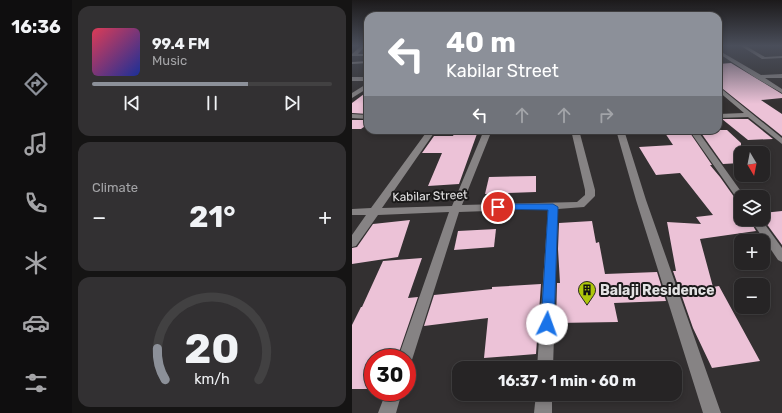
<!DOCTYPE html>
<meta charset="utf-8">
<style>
:root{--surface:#262425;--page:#323032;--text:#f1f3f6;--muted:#a4a4a7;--line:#424142;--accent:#8c9099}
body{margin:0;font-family:Rubik,sans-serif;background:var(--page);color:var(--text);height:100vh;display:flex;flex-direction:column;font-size:15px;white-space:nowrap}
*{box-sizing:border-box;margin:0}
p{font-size:13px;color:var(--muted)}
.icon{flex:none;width:22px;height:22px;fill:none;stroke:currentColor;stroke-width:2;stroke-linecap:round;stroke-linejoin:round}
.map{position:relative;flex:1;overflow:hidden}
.panel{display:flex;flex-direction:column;gap:6px;padding:6px;background:#151414;width:280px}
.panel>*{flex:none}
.guide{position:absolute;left:12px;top:12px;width:358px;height:122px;border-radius:12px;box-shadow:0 2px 6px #0003,0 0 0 1px var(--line);background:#8c9099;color:#fff;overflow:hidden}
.needle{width:26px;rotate:170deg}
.controls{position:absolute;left:382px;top:146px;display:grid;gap:8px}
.controls a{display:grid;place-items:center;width:36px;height:36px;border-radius:8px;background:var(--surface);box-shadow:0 2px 6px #0003,0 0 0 1px var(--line);font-size:20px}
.speed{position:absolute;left:12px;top:349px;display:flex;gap:8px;font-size:20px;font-weight:700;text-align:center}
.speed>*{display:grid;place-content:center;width:52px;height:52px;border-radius:50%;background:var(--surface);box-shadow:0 2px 6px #0003,0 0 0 1px var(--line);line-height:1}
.speed .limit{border:6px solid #d22;background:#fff;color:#111}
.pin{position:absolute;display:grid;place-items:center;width:34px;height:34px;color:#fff;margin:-17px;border:2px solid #fff;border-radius:50%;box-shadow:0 1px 4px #0007}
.me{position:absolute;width:44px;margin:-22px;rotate:3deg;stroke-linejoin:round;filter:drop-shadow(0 0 3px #0008)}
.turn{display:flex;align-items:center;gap:14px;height:84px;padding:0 16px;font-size:18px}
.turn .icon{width:52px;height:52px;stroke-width:2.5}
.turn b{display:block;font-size:28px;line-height:34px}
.lanes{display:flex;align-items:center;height:38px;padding:0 16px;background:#0003;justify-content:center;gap:20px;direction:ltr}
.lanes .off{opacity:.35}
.big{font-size:30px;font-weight:700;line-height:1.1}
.panel .widget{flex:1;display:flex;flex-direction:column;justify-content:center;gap:6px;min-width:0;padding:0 14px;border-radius:12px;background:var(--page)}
.panel .dial{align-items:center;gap:0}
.dial svg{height:104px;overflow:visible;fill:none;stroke:var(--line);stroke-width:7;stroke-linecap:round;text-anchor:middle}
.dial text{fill:var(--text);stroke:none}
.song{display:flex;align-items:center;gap:12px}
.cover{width:48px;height:48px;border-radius:6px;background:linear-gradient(135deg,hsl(350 70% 55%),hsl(230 70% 35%))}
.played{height:4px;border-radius:2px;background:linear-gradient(90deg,var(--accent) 65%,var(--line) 65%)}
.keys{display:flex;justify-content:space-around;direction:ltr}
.heat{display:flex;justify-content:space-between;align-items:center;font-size:22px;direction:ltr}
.trip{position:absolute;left:100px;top:361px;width:230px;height:40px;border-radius:12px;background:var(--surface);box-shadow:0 2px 6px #0003,0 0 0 1px var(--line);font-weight:700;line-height:40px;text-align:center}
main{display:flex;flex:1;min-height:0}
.tab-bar{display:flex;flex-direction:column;width:72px;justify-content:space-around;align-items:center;background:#0f0e0f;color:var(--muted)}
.tab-bar .icon{width:28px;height:28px}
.tab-bar .on{color:var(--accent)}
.tab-bar b{font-size:18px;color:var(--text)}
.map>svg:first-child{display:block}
.building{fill:#ecc2d7}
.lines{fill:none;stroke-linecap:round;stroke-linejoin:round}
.minor{fill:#868384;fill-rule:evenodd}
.route{fill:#1a73e8;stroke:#114b97}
.labels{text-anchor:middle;stroke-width:4;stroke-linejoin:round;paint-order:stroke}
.street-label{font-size:12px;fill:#e3e2e3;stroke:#1a1919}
.near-poi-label{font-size:14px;font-weight:bold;fill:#e3e2e3;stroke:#1a1919;text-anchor:start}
</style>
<main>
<nav class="tab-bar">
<b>16:36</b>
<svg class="icon on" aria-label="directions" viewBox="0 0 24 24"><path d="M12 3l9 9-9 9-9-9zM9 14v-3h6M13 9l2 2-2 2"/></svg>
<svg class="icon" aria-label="music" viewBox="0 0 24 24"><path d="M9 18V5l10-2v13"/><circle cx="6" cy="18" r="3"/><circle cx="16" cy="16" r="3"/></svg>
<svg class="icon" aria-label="phone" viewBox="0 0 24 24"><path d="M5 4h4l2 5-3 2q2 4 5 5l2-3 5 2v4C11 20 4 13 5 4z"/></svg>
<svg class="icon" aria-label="climate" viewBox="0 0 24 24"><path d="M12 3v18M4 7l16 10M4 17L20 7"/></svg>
<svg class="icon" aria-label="car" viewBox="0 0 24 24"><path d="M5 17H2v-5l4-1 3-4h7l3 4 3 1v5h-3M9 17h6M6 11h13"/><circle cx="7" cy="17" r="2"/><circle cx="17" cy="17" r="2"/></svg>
<svg class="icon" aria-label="filters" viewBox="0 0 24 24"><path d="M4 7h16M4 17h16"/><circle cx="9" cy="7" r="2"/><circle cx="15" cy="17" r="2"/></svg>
</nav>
<section class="panel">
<div class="widget">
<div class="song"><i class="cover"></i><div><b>99.4 FM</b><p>Music</p></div></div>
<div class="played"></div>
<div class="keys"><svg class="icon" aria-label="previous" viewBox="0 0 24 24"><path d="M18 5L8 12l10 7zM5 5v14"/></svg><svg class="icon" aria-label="pause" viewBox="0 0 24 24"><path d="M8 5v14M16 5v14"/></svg><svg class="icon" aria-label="next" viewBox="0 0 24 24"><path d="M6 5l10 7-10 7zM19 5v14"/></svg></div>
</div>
<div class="widget"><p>Climate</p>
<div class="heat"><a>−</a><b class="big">21°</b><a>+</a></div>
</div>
<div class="widget dial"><svg viewBox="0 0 100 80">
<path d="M14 69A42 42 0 1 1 86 69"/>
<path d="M14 69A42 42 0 0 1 8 45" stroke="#8c9099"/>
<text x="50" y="56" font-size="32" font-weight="700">20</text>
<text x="50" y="72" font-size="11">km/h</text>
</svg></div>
</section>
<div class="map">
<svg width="430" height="413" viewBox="0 0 430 413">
<rect width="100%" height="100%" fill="#333031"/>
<g class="building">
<polygon points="379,63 430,94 430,98 409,100 430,114 430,136 366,85 366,64"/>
<polygon points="16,91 16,114 0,113 0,103"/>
<polygon points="370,119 396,119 421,139 396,140"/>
<polygon points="0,120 16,120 16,124 9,129 0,129"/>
<polygon points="104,130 126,130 126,131 107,184 76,186 90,153 70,153 82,136 101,136"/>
<polygon points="311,130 336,130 360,165 358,165 368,177 385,201 389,202 389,219 397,219 404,231 348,239 361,287 367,286 408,361 360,368 341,328 321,271 324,271 315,222 349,224 344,217 361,215 328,173 304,175 287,147 321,145"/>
<polygon points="347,130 375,130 389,143 389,163 371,164"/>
<polygon points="184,176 184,192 133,194 137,177"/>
<polygon points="430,211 430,245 411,219 411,213"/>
<polygon points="58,220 46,257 0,264 0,248 5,247 21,224"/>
<polygon points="240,221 244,243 247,242 253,274 305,272 314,301 262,303 266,322 204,323 205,283 208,283 206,249 207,223"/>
<polygon points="144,229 142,247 102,250 106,231"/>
<polygon points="70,258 56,298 66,297 45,358 21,358 21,389 0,389 0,325 9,307 10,307 31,261"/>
<polygon points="189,284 184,354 132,358 136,318 72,326 82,295 140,289 140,287"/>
</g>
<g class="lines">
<g class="minor">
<polygon points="9,46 13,46 6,54 16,54 16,56 0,56 0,54"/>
<polygon points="389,46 394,46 413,57 430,56 430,58 410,59"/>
<polygon points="366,50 409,75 430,74 430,78 413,78 430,89 430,93 404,78 366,53"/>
<polygon points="16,61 16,63 0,64 0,62"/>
<rect x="0" y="77" width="16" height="4"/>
<polygon points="16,83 16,88 0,98 0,93"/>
<polygon points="366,86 430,138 430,144 396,117 366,118 366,114 392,113 366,91"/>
<polygon points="0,114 16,115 16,119 0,118"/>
<polygon points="76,130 84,130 30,208 100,206 132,130 140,130 110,205 225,202 233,195 233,190 219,130 227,130 243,190 243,196 232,207 206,209 201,368 185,368 196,209 107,212 59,363 55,365 55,358 46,358 97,212 26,215 4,246 0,247 0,235 14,215 0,215 0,209 19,208"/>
<polygon points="264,130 272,130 294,200 369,413 351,413 284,200"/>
<polygon points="337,130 345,130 393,197 389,197 389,201 386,200"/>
<polygon points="398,219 409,219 430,248 430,262 426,260"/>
<polygon points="34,392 50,392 44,413 26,413"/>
<polygon points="184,394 200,394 200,413 182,413"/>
</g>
</g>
<linearGradient id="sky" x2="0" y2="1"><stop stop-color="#1c1a1b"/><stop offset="0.44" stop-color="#4a4e5a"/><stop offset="1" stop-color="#4a4e5a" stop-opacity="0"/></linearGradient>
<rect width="430" height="104" fill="url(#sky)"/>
<polygon class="route" points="146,204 201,204 206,207 202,324 200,328 195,330 191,328 189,324 196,210 142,209 141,207"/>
<defs>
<symbol id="building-pin" viewBox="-11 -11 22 30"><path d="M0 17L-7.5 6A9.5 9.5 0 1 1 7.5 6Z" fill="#aec60b" stroke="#1a1919"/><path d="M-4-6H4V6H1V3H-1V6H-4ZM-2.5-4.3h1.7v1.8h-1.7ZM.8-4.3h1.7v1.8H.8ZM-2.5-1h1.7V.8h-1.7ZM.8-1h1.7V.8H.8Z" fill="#111"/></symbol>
</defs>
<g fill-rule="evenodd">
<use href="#building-pin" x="225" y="280" width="20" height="27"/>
</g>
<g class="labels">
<g class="street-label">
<text transform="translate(78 196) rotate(-2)" y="4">Kabilar Street</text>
</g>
<g class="near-poi-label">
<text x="248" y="295">Balaji Residence</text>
</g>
</g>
</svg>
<div class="controls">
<a><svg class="needle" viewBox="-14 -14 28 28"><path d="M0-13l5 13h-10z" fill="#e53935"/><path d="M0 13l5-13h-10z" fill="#a4a4a7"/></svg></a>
<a><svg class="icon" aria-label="layers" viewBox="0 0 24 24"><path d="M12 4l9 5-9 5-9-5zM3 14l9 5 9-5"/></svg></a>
<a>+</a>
<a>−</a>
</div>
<div class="speed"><div class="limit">30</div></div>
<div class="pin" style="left:146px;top:207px;background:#d93025"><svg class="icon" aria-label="arrive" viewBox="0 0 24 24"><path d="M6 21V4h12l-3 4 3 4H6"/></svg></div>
<svg class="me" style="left:195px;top:324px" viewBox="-20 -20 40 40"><circle r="19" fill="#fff"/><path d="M0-13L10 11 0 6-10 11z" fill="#1a73e8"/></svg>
<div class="trip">16:37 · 1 min · 60 m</div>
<div class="guide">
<div class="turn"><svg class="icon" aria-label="left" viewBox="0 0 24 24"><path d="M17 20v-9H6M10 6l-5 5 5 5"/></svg><div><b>40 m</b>Kabilar Street</div></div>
<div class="lanes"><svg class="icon" aria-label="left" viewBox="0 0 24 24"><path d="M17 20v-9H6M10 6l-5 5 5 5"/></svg><svg class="icon off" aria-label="ahead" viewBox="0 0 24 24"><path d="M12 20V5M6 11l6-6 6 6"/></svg><svg class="icon off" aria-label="ahead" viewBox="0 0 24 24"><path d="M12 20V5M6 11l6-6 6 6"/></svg><svg class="icon off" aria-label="right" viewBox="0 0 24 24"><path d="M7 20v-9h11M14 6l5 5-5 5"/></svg></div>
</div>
</div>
</main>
